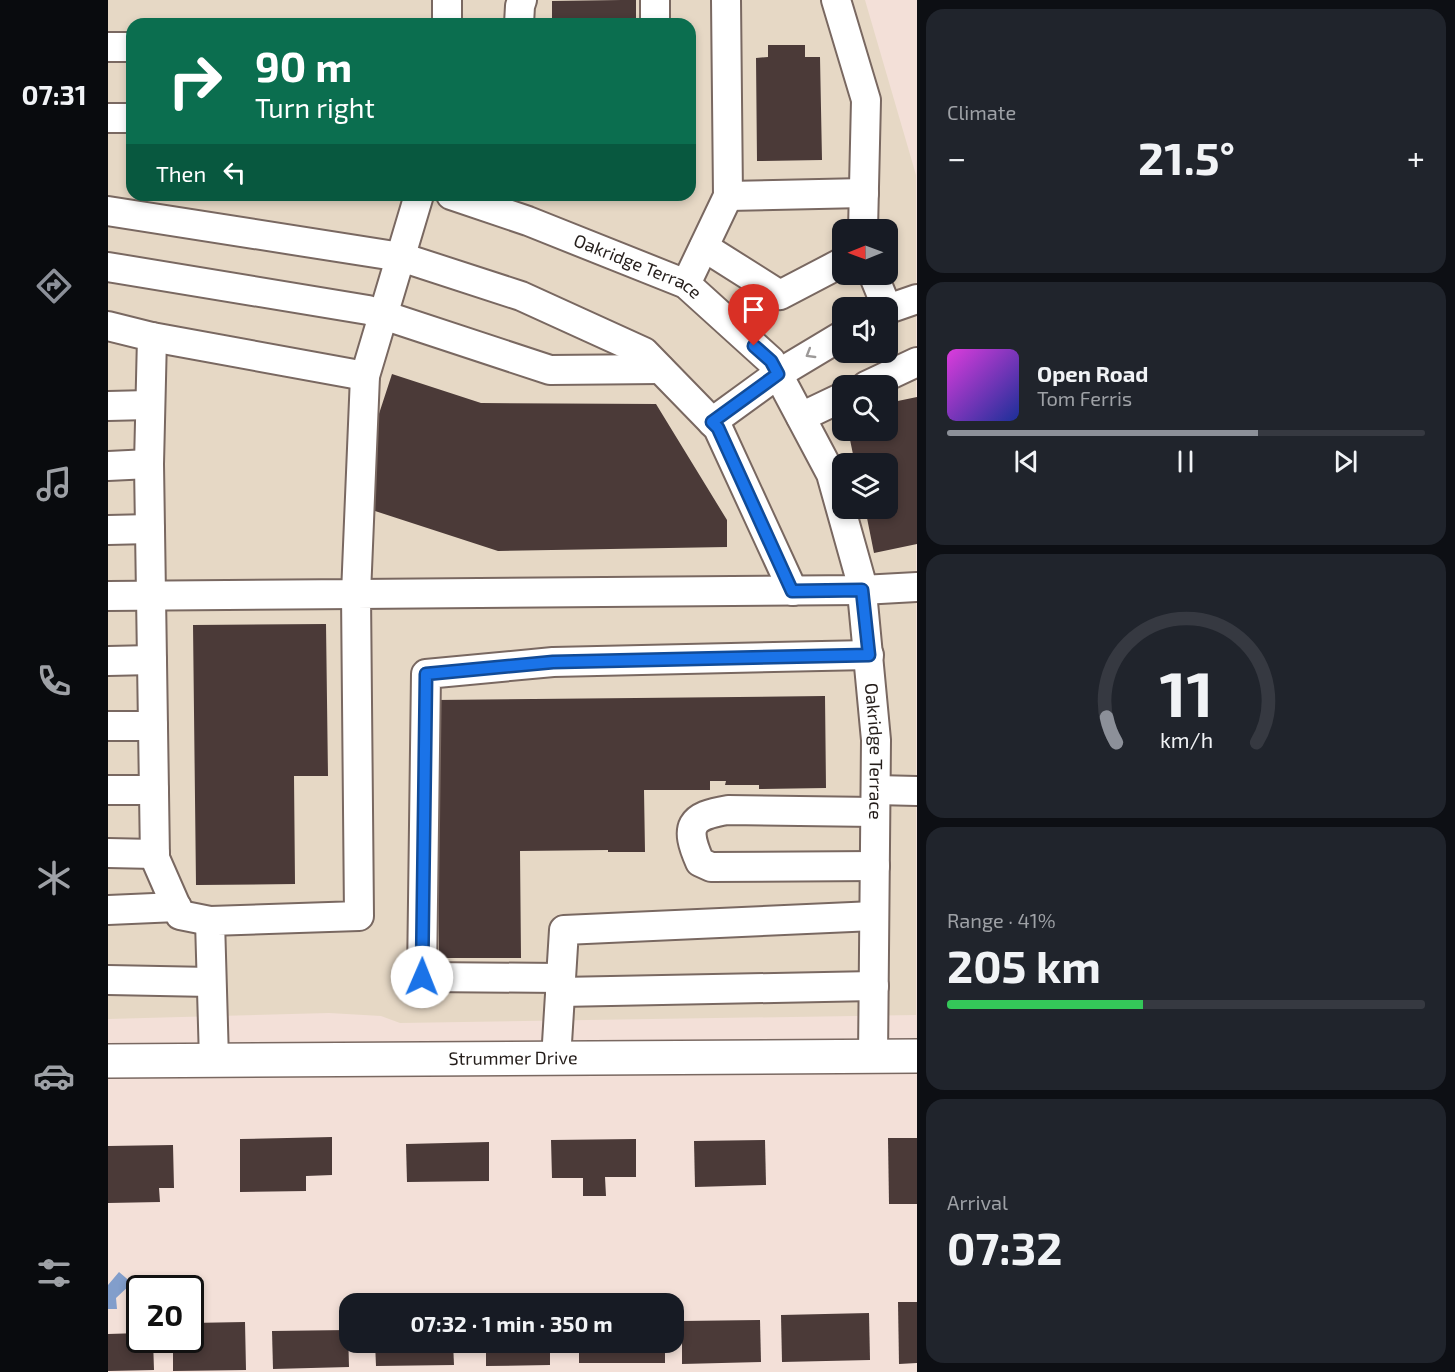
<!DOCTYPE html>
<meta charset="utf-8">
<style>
:root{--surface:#171b24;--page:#20242c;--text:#f1f3f6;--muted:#9ea1a6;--line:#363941;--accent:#8c9099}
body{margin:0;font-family:"Exo 2",sans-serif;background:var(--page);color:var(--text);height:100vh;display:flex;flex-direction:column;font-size:22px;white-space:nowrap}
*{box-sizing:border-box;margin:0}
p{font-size:20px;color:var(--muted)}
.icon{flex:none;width:33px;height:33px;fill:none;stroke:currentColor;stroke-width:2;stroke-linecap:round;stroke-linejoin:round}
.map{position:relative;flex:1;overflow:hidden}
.drawer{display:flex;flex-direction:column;gap:9px;padding:9px;background:#0d0f14;width:538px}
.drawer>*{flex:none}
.banner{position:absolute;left:18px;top:18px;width:570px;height:183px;border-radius:18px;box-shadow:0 3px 9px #0003;background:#0b6e4f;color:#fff;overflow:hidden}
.needle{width:39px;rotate:269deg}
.controls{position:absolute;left:724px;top:219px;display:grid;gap:12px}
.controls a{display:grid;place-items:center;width:66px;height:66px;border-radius:12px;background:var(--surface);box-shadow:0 3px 9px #0003;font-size:30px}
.speed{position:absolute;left:18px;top:1275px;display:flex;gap:12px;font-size:30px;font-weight:700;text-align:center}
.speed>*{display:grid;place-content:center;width:78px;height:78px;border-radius:50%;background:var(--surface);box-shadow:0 3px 9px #0003;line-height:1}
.speed .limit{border:3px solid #111;border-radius:9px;background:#fff;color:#111}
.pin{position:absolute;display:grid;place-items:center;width:51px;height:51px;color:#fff;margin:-62px -26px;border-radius:50% 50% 50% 0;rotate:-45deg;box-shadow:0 0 6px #0007}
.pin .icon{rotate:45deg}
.me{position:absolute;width:66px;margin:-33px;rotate:1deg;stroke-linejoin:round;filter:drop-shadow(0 0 4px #0008)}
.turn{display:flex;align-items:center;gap:21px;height:126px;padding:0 30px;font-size:27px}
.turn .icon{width:78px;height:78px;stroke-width:2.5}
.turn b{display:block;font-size:42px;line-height:51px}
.then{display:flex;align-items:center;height:57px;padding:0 30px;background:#0003;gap:12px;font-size:22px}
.big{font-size:45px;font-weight:700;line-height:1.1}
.drawer .tile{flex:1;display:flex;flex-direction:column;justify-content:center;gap:9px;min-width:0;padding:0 21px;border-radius:18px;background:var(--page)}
.drawer .dial{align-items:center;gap:0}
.dial svg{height:156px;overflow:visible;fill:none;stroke:var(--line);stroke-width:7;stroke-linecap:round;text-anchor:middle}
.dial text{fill:var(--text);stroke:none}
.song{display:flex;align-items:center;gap:18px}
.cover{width:72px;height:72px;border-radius:9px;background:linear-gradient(135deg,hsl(300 70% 55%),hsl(230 70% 35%))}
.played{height:6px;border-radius:3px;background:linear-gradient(90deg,var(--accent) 65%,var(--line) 65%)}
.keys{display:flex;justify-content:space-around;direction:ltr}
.heat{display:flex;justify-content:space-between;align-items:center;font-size:33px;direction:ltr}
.charge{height:9px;border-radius:4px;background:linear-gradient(90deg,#34c759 41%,var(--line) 0)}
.trip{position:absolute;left:231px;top:1293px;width:345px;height:60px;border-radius:18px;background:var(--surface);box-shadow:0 3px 9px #0003;font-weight:700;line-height:60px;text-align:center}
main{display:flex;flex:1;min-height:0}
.tab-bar{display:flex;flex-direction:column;width:108px;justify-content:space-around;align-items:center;background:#090b0e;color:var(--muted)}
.tab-bar .icon{width:42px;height:42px}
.tab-bar .active{color:var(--accent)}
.tab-bar b{font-size:27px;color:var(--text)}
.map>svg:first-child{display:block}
.commercial{fill:#e6d8c5;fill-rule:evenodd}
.water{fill:#829ecb}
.building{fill:#4b3a38}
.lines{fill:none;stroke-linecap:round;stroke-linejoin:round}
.minor-casing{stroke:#796861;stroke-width:32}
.major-casing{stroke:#796861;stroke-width:36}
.minor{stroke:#fff;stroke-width:28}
.major{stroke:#fff;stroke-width:33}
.oneway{stroke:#9c9998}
.route-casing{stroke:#114b97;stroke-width:15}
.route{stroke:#1a73e8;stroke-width:10}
.labels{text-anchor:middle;stroke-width:6;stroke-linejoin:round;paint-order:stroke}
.street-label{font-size:18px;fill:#241d1a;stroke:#f3e0d8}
</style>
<main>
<nav class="tab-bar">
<b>07:31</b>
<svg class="icon active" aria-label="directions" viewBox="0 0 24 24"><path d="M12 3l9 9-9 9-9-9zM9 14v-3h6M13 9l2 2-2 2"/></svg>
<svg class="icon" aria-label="music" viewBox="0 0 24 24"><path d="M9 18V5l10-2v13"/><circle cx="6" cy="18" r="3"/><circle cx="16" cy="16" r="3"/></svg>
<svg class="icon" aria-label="phone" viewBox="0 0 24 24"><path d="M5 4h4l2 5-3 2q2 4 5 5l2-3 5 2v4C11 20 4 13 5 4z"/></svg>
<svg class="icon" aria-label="climate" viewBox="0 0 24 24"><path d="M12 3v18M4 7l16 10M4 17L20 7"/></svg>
<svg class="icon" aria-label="car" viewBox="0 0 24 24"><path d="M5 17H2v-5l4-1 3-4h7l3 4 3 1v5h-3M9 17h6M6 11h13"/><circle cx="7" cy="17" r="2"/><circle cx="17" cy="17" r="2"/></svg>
<svg class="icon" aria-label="filters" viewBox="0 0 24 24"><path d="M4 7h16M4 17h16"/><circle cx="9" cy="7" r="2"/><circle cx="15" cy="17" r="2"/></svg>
</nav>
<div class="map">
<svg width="809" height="1372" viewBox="0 0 809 1372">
<rect width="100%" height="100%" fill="#f3e0d8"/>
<path class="commercial" d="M 0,0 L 757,0 L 808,175 L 808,1015 L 292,1023 L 273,1016 L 221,1013 L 0,1019 ZM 24,24 L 582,24 L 582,195 L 24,195 ZM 735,230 L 780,230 L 780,274 L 735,274 ZM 735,308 L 780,308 L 780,352 L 735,352 ZM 735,386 L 780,386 L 780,430 L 735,430 ZM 735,464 L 780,464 L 780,508 L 735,508 Z"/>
<polygon class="water" points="11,1272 24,1283 8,1298 9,1309 0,1309 0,1285"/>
<g class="building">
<polygon points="513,0 528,0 528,24 444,24 444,1"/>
<polygon points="660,45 697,45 697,57 712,57 714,160 649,161 648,58 660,57"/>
<polygon points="284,374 373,403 548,404 619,520 619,547 390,551 267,511 267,426"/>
<polygon points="809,397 809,544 766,553 757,508 780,508 780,464 747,464 740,430 780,430 780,403"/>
<polygon points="218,624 220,776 186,776 187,884 88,885 85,625"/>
<polygon points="717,696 718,788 651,789 651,785 617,785 618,781 602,781 602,790 536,790 537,852 500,852 500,850 412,851 413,958 331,958 328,700"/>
<polygon points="224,1137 224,1175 198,1176 198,1191 132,1192 132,1139"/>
<polygon points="780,1138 809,1138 809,1204 781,1204"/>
<polygon points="528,1139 528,1177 497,1177 498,1196 475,1196 475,1178 444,1178 443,1140"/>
<polygon points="657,1140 658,1185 587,1187 586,1141"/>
<polygon points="381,1142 381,1181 299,1182 298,1144"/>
<polygon points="65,1145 66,1188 51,1188 52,1202 0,1203 0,1146"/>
<polygon points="790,1302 809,1302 809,1363 791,1364"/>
<polygon points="761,1313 762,1360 674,1362 673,1315"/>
<polygon points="652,1320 653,1362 574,1364 574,1321"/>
<polygon points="137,1322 138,1370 65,1371 65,1340 82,1340 82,1323"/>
<polygon points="240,1330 241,1367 165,1369 164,1331"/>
<polygon points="32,1333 32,1340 45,1340 46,1370 0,1371 0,1334"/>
<polygon points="267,1342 345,1342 346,1365 268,1366"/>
<polygon points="378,1342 442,1342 442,1365 378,1366"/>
<rect x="471" y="1342" width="86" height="21"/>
</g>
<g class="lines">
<defs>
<g id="minor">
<polyline points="339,0 339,24"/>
<polyline points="547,0 547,24"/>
<polyline points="728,0 758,100 755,230"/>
<polyline points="411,24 412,6 414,0"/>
<polyline points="0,47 24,47"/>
<polyline points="0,118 24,118"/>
<path id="s1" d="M 343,195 L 420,221 L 578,284 L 663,361 L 723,474 L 753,581 L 768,740 L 765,1057"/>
<polyline points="620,196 756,193"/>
<polyline points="0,211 293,257 413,296 536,352 610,428 685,591"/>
<polyline points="596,247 672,295 735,262"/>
<polyline points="0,267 260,310 442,370 552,369"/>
<polyline points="765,274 779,308"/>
<polyline points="578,284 620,196 618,0"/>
<polyline points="780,309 809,299"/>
<polyline points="0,326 44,337 41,464 47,858 72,915 102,921"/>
<polyline points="44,337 257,376"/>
<polyline points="758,386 809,362"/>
<polyline points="0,406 41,405"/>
<polyline points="693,417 735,397"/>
<polyline points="604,422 670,374 735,335"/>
<polyline points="0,466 41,464"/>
<polyline points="0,530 42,529"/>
<polyline points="0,596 248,594 257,376 311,195"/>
<polyline points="0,661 44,660"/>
<polyline points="0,726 45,726"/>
<polyline points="0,790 46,790"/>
<polyline points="768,790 809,791"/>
<polyline points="0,853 47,854"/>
<path d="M 767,866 L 603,867 L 592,862 C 576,826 582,816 620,810 L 767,812"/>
<polyline points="0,910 69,907"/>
<polyline points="453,978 314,977 318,674 445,662 761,655"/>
<polyline points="0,980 103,982"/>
<polyline points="452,992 766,986"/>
<polyline points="448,1059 456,930 766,916"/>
<polyline points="106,1060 102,921 251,916 248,594 754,590 809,587"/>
</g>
<g id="major">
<path id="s2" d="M 0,1061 L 809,1056"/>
</g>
</defs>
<use href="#minor" class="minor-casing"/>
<use href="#major" class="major-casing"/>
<use href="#minor" class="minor"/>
<use href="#major" class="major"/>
</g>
<defs><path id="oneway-chevron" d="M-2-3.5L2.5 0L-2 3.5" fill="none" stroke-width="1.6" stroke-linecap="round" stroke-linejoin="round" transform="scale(1.5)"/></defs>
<use class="oneway" href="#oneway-chevron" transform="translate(702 354) rotate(149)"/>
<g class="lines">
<defs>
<polyline id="route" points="314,977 318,674 445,662 761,655 754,590 684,591 610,428 604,422 670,374 663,361 646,346"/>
</defs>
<use href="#route" class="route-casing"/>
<use href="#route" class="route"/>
</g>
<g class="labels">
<g class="street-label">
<text dy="6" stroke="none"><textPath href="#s1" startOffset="200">Oakridge Terrace</textPath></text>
<text dy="6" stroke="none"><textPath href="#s1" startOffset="776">Oakridge Terrace</textPath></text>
<text dy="6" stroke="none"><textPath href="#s2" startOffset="405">Strummer Drive</textPath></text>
</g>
</g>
</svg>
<div class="controls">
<a><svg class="needle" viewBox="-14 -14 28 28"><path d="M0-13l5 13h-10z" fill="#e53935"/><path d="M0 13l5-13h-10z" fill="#9ea1a6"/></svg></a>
<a><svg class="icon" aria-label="sound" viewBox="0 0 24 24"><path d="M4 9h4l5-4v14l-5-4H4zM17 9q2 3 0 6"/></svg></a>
<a><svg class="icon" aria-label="search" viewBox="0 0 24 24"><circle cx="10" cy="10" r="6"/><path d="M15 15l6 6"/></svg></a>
<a><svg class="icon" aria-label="layers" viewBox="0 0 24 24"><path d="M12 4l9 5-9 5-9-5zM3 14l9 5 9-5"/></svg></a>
</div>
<div class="speed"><div class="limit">20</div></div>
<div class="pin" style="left:646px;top:346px;background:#d93025"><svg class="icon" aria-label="arrive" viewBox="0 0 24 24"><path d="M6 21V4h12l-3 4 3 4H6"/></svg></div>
<svg class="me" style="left:314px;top:977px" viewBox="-20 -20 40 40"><circle r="19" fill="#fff"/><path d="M0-13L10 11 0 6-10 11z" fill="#1a73e8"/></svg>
<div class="trip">07:32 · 1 min · 350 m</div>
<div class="banner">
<div class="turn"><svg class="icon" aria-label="right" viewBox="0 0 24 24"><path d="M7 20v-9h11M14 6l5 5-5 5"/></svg><div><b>90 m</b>Turn right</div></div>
<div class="then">Then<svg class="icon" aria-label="left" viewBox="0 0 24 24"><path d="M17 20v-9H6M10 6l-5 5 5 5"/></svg></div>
</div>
</div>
<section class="drawer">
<div class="tile"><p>Climate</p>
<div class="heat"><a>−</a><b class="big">21.5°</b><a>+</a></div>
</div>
<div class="tile">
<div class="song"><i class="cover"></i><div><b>Open Road</b><p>Tom Ferris</p></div></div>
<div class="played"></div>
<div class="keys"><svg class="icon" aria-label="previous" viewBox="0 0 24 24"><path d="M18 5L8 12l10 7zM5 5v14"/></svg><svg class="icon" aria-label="pause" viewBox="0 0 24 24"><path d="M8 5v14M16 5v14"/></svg><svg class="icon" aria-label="next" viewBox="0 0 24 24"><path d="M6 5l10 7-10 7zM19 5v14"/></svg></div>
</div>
<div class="tile dial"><svg viewBox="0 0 100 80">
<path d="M14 69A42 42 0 1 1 86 69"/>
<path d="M14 69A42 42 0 0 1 9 56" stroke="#8c9099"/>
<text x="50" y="56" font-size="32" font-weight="700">11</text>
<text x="50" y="72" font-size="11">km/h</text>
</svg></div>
<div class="tile"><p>Range · 41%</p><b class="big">205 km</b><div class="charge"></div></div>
<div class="tile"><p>Arrival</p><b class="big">07:32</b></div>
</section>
</main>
